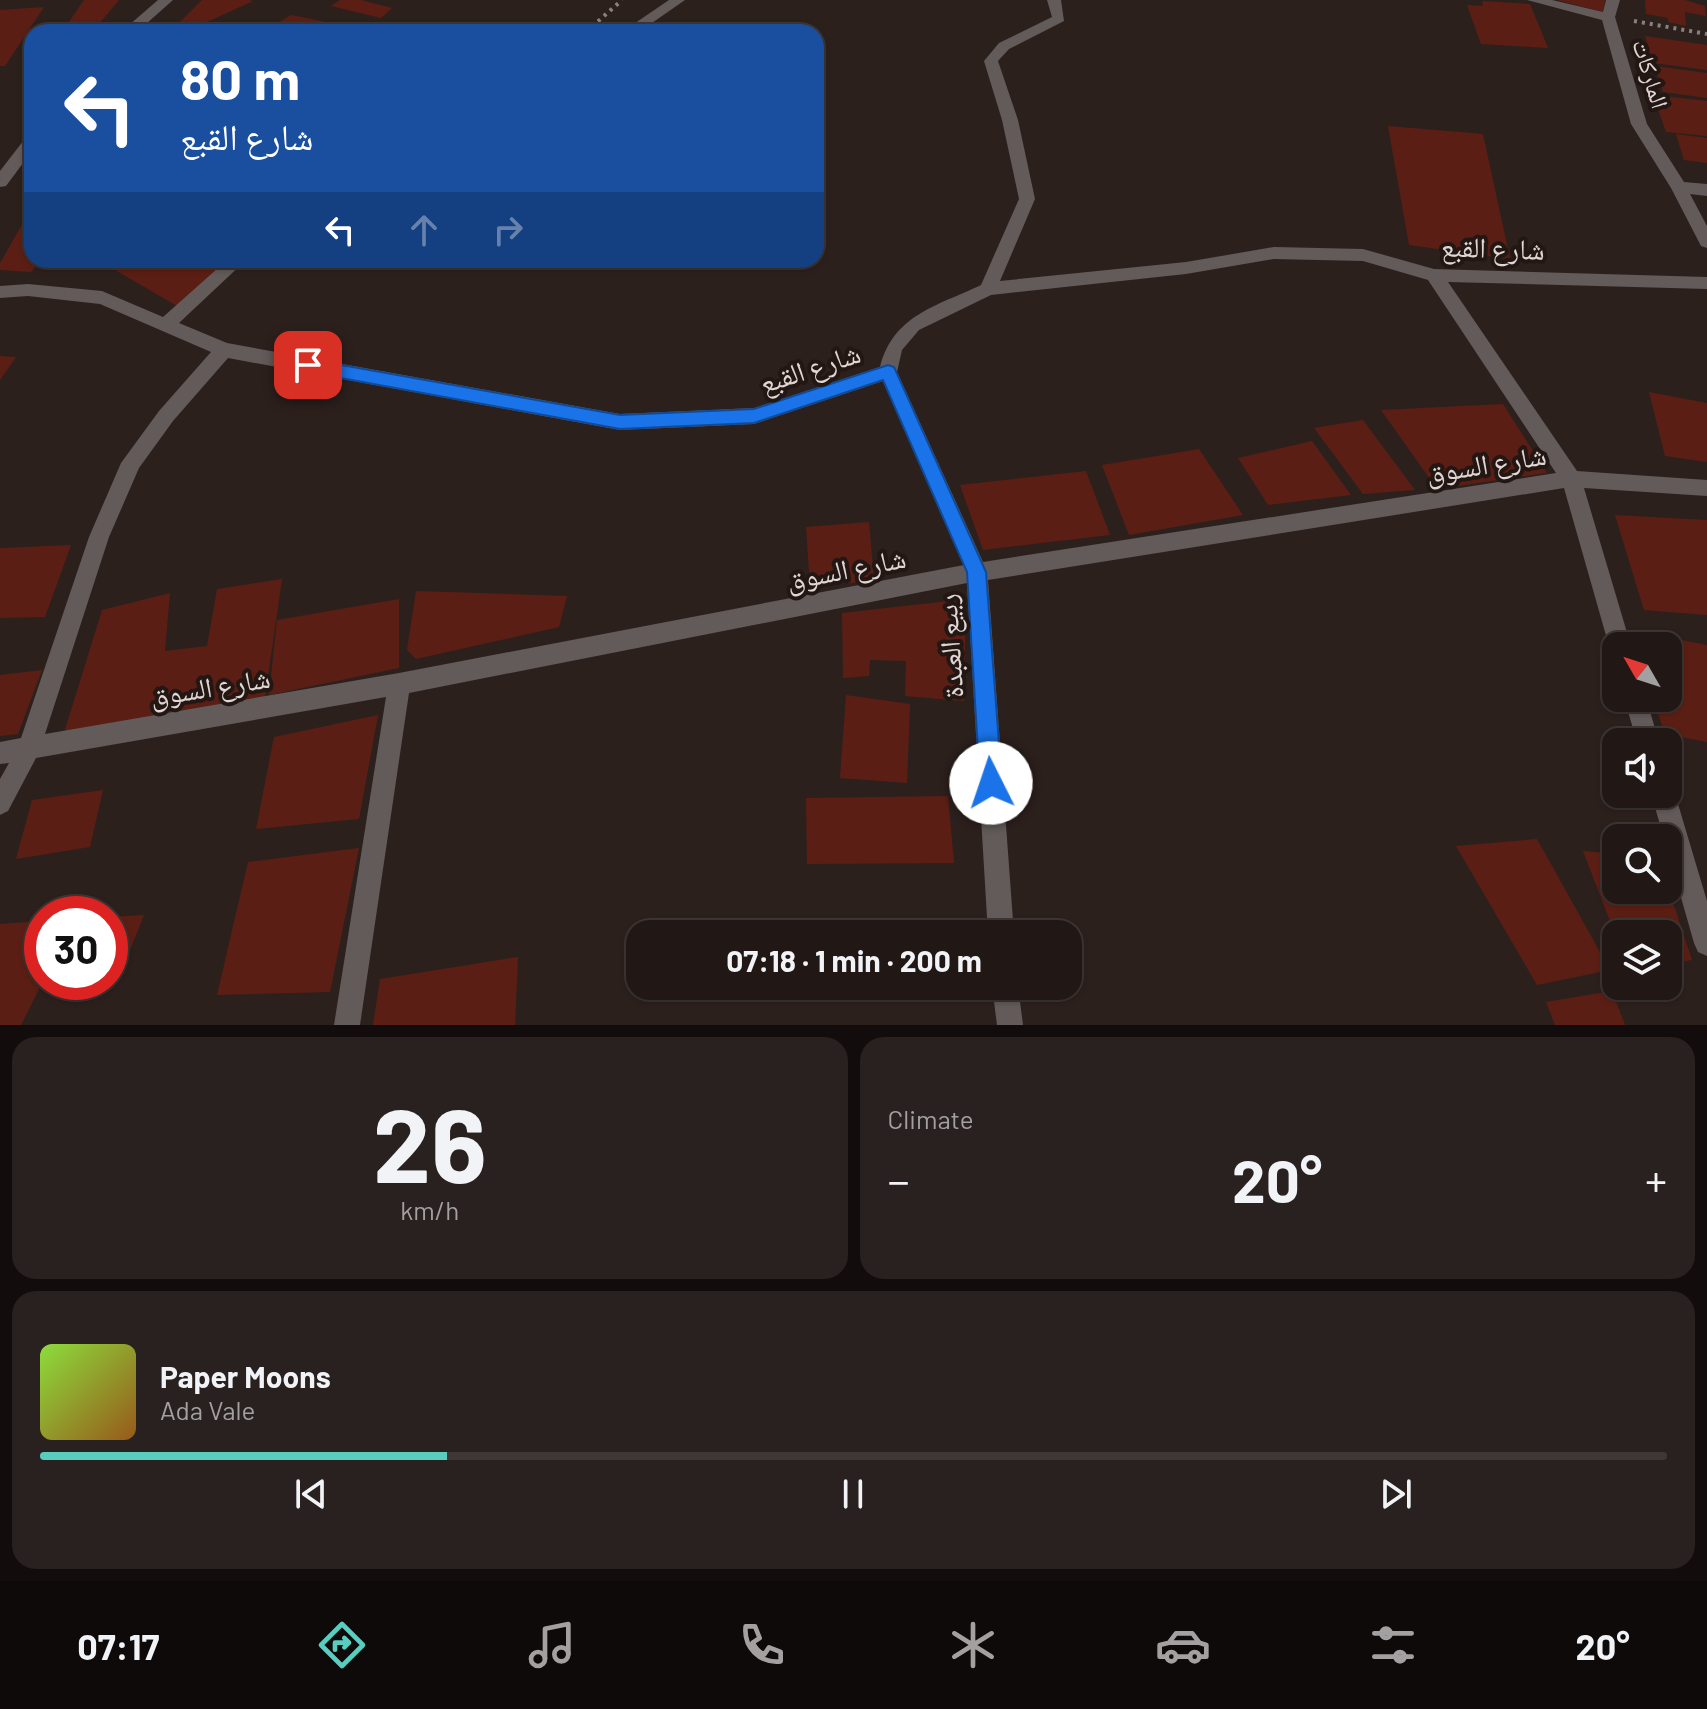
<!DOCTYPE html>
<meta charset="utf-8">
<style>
:root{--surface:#211816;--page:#29211f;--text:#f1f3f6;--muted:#a2a0a1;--line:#3e3735;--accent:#58cec0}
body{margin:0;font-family:Barlow,"Noto Naskh Arabic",sans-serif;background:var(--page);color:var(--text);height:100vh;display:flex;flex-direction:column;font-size:30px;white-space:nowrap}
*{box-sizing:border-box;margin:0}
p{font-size:26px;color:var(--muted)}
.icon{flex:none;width:44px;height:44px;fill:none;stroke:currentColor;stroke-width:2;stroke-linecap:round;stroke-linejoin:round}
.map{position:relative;height:1025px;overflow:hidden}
.drawer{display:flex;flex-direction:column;gap:12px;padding:12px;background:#120d0c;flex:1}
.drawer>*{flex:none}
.guide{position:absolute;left:24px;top:24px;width:800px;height:244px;border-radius:24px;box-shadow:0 2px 6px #0004,0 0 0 2px var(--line);background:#1a4fa0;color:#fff;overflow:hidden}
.needle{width:52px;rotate:309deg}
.tools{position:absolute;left:1602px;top:632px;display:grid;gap:16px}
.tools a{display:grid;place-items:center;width:80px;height:80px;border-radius:16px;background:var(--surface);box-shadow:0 2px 6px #0004,0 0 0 2px var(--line);font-size:40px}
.speed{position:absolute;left:24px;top:896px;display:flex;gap:16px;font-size:40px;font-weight:700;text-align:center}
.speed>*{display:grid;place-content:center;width:104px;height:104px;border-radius:50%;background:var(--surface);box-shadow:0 2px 6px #0004,0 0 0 2px var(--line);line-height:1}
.speed .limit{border:12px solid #d22;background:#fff;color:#111}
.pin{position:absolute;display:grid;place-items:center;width:68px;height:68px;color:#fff;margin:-34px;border-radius:16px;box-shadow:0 4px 12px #0006}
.me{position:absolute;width:88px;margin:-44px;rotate:356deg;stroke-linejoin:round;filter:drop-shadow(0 0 6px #0008)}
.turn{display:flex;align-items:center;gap:28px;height:168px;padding:0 24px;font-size:36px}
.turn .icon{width:104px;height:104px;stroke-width:2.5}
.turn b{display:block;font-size:56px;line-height:68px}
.lanes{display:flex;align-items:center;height:76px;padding:0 24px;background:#0003;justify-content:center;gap:40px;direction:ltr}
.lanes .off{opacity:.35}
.big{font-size:60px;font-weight:700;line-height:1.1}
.drawer .tile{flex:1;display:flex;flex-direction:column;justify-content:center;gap:12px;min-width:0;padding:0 28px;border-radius:24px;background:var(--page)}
.drawer .dial{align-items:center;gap:0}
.dial b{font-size:104px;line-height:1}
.song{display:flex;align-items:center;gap:24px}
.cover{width:96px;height:96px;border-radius:12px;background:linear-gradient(135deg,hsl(90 70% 55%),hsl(30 70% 35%))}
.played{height:8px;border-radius:4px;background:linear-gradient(90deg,var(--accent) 25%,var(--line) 25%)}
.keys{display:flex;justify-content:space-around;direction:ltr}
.heat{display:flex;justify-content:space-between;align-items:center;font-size:44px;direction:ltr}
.drawer .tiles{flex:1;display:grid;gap:12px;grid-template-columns:1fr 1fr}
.tile:last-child{grid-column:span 2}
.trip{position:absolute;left:626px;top:920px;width:456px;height:80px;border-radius:24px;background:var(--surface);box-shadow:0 2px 6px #0004,0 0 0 2px var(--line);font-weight:700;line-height:80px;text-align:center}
.menu{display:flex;height:128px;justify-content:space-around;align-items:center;background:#0d0a09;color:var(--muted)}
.menu .icon{width:56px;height:56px}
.menu .active{color:var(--accent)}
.menu b{font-size:36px;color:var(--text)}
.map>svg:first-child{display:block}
.building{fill:#5b1e14}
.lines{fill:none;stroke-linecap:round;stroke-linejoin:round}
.path{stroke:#8a807d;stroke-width:4;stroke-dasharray:3 5;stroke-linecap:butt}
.minor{fill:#625b5a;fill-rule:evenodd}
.route{fill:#1a73e8;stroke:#114b97;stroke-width:2}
.labels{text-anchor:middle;stroke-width:8;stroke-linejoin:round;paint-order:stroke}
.far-street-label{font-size:24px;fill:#e0d7d5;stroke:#231714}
.street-label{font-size:28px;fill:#e0d7d5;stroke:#231714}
</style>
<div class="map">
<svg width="1707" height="1025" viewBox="0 0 1707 1025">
<rect width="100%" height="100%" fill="#2c201d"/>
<g class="building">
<polygon points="84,0 119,0 92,32 62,32"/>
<polygon points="202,0 249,0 253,1 205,23 179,23"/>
<polygon points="340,0 361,0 392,8 381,18 331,6"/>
<polygon points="1557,0 1605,0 1603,12"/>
<polygon points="1645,0 1685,0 1705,6 1706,16 1685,12 1686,26 1668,22 1668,18 1646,14"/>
<polygon points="1482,1 1530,4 1548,48 1481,44 1467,5 1483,6"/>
<polygon points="44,7 5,66 0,66 0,10"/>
<polygon points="291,15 356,28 352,32 263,32"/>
<polygon points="1645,36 1707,45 1707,70 1653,63"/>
<polygon points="1655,66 1707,73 1707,98 1663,92"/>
<polygon points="1653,95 1707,101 1707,136 1666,132"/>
<polygon points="1388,126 1483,134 1510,259 1409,245"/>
<polygon points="1676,134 1707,138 1707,163 1684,160"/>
<polygon points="32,207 32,260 42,260 31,272 0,270 0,263"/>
<polygon points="110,260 231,260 177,306 105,264"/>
<polygon points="0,356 16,357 0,380"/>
<polygon points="1649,392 1707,403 1707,462 1665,456"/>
<polygon points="1503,404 1547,473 1437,489 1381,410"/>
<polygon points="1363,420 1415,490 1363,494 1314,428"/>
<polygon points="1312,441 1351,495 1268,505 1238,458"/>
<polygon points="1199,449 1243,515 1129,535 1102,465"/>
<polygon points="1086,471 1110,535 983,550 960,485"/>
<polygon points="1615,515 1707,520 1707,615 1644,610"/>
<polygon points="869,522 874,581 810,586 806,527"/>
<polygon points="71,545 45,617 0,618 0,548"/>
<polygon points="282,579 264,704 64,733 102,610 170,593 165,651 207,646 217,589"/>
<polygon points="416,591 567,596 559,627 416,659 407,650"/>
<polygon points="399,599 399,668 269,695 277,620"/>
<polygon points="966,599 964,701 905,696 906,661 870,660 869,676 843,678 842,613"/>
<polygon points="1631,630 1707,645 1707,742 1665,734 1653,698 1668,698 1668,646 1636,646"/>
<polygon points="42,670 18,734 0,736 0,675"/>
<polygon points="846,695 910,704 907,783 840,778"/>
<polygon points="378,715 359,819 256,829 274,737"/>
<polygon points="103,790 90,847 16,859 32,800"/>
<polygon points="948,796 954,863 807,864 806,798"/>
<polygon points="1537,839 1610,970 1537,985 1456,846"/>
<polygon points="359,848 330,992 217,995 248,862"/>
<polygon points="1583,851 1616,854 1616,890 1669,890 1692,960 1668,964 1668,934 1615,934"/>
<polygon points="144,915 118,980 110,980 110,917"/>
<polygon points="42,921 42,983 21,1025 0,1025 0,924"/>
<polygon points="518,957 515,1025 373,1025 380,979"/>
<polygon points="1612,991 1625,1025 1555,1025 1546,1002"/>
</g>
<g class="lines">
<g class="path">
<polyline points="1634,21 1707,34"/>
<polyline points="586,32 622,0"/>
</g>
<g class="minor">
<polygon points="158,0 173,0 137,32 121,32"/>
<polygon points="669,0 685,0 639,32 622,32"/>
<path d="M 1047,0 L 1061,0 L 1064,21 L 1009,49 L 998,61 L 1018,120 L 1035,199 L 1000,281 L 1186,262 L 1274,247 L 1363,249 L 1434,269 L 1707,277 L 1707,289 L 1448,282 L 1577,471 L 1707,480 L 1707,496 L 1584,488 L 1631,646 L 1616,646 L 1616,655 L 1609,646 L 1564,488 L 988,580 L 1014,934 L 988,934 L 967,583 L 409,693 L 360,1025 L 334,1025 L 386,697 L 36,758 L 8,811 L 0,815 L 0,779 L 9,763 L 0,764 L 0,742 L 21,738 L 89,537 L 121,463 L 159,411 L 211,352 L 100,304 L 28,296 L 0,298 L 0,286 L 28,284 L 102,291 L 163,317 L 227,260 L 246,260 L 179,323 L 227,343 L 620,414 L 754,408 L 880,367 C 893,315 937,306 981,285 L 1019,199 L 1002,120 L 984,61 L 999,43 L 1052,17 ZM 1274,259 L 1363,261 L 1428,280 L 1556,473 L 983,562 L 897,372 L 902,350 L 919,330 L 991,295 L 1186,274 ZM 228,358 L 620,430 L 754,424 L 883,381 L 964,565 L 399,673 L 45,734 L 109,537 L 139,468 L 173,421 Z"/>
<polygon points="1527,0 1552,0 1603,12 1606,0 1620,0 1615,17 1647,124 1684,182 1707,184 1707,196 1690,194 1707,226 1707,248 1701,246 1671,188 1631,124 1602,20"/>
<polygon points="32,135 32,151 6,186 0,187 0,171 27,136"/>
<polygon points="1624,698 1646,698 1659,742 1637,742"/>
<polygon points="1668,784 1675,794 1707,901 1707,956 1698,952 1694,943 1668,852 1668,838 1664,838 1651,794 1668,794"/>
<polygon points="992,986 1018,986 1023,1025 997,1025"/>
</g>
</g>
<polygon class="route" points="308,359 620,415 754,409 888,365 894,367 986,572 1002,783 999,791 991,794 983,791 980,783 967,572 883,380 754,423 620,429 308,372 300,365"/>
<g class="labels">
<g class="far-street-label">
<text transform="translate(1650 74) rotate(73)" y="8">الماركات</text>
</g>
<g class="street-label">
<text transform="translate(1493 248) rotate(2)" y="10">شارع القبع</text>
<text transform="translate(810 368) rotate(-18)" y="10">شارع القبع</text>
<text transform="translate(1486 464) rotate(-9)" y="10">شارع السوق</text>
<text transform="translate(846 569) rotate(-11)" y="10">شارع السوق</text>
<text transform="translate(950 646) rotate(-94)" y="10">ربيع العبدة</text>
<text transform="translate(210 687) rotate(-9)" y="10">شارع السوق</text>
</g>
</g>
</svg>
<div class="tools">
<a><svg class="needle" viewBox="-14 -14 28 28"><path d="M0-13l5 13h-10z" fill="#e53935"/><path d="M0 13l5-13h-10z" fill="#a2a0a1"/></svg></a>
<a><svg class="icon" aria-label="sound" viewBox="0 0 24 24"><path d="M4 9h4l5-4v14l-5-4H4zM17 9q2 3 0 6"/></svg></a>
<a><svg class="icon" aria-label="search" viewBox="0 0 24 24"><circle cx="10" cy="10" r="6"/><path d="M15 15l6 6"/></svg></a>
<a><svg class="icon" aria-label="layers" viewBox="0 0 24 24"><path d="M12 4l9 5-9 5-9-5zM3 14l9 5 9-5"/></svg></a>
</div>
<div class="speed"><div class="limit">30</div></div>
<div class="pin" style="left:308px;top:365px;background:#d93025"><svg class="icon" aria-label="arrive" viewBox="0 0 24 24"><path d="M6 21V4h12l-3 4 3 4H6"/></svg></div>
<svg class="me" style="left:991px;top:783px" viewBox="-20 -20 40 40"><circle r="19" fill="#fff"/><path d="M0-13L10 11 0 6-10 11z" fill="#1a73e8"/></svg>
<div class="trip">07:18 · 1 min · 200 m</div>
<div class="guide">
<div class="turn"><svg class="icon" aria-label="left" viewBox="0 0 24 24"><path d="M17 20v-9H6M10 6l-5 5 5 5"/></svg><div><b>80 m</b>شارع القبع</div></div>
<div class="lanes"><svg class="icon" aria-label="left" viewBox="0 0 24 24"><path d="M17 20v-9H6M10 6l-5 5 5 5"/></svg><svg class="icon off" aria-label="ahead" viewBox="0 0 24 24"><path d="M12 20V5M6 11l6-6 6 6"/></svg><svg class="icon off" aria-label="right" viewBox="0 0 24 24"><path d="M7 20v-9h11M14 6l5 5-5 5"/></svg></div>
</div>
</div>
<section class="drawer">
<div class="tiles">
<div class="tile dial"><b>26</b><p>km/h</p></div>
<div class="tile"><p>Climate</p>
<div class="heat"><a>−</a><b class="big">20°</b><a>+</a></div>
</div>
<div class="tile">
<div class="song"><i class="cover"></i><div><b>Paper Moons</b><p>Ada Vale</p></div></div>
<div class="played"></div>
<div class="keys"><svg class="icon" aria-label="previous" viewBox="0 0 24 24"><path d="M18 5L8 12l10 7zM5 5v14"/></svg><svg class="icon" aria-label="pause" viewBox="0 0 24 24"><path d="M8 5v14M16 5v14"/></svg><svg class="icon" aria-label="next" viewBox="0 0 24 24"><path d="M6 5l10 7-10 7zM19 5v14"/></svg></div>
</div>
</div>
</section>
<nav class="menu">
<b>07:17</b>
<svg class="icon active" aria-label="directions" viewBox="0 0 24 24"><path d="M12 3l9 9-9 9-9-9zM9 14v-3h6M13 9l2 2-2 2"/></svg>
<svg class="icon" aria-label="music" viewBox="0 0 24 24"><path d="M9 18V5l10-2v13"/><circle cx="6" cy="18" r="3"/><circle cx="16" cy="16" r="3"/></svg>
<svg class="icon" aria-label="phone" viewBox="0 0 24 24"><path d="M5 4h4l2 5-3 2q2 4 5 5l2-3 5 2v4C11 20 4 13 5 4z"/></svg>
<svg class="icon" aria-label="climate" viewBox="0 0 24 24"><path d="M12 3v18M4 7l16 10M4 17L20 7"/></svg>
<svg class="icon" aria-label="car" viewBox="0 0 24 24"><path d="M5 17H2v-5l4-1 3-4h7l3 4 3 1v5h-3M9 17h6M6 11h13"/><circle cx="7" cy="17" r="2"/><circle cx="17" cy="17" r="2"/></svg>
<svg class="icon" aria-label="filters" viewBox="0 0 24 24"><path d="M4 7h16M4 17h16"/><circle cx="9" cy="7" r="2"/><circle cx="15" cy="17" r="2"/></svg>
<b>20°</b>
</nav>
